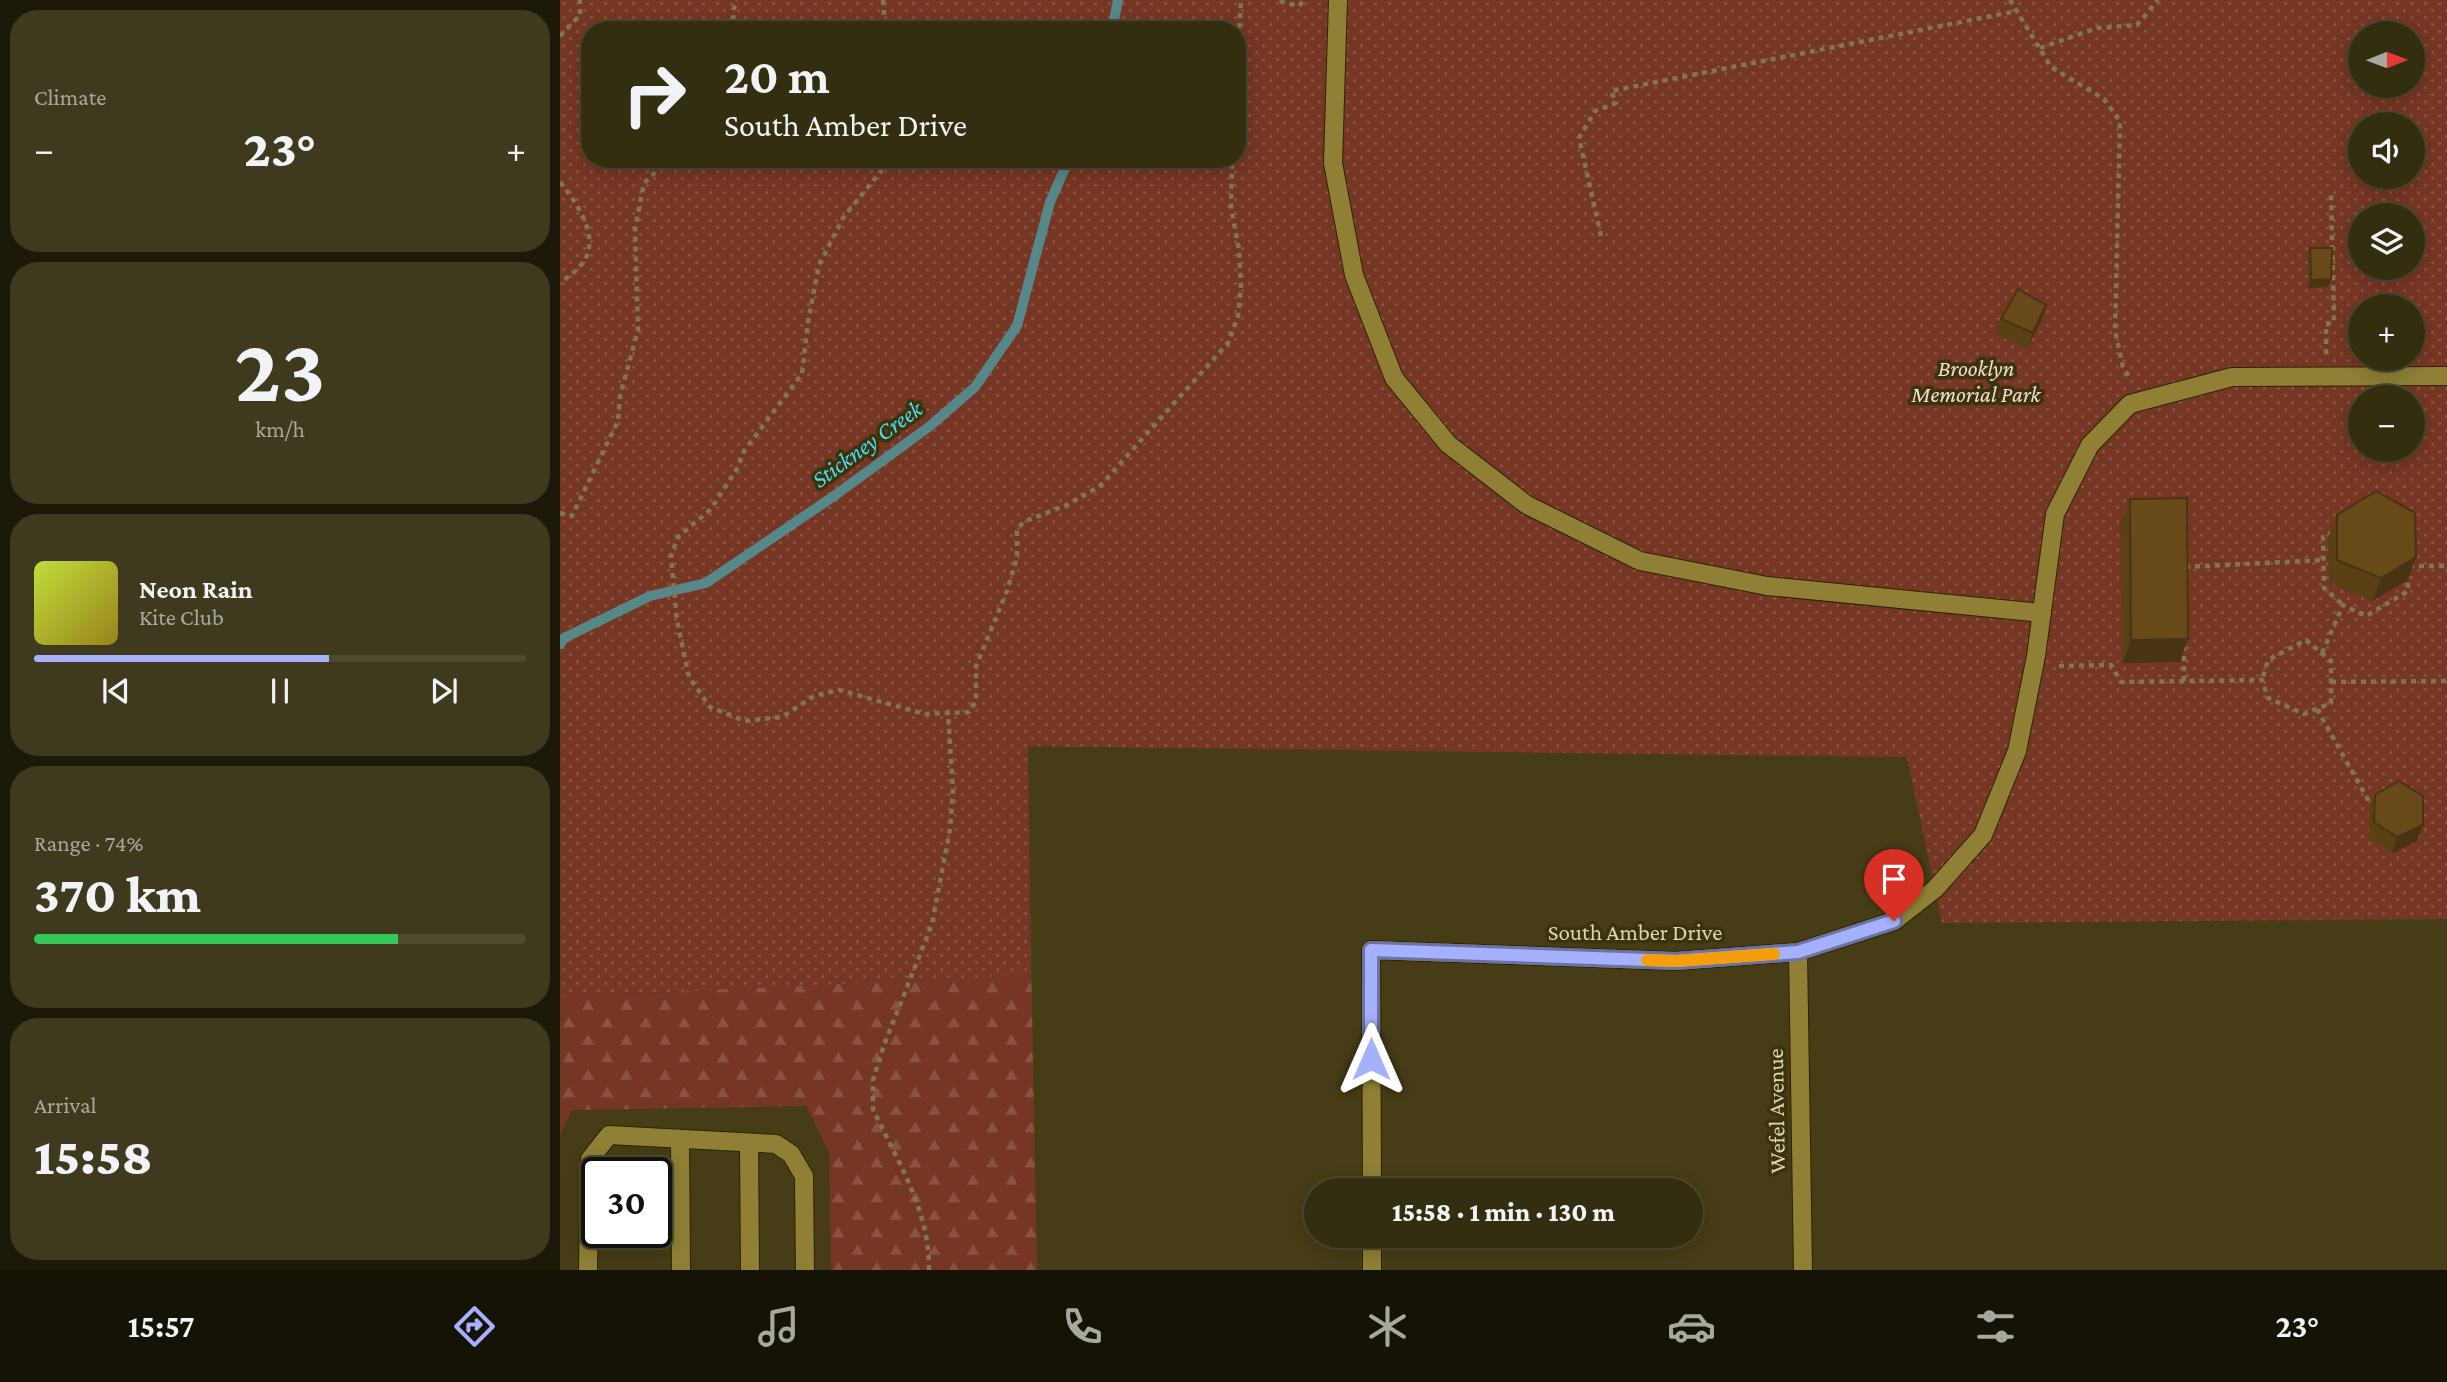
<!DOCTYPE html>
<meta charset="utf-8">
<style>
:root{--surface:#342e10;--page:#3f3a1e;--text:#f1f3f6;--muted:#a9a89f;--line:#4e4a30;--accent:#a5b1fc}
body{margin:0;font-family:"Crimson Pro",serif;background:var(--page);color:var(--text);height:100vh;display:flex;flex-direction:column;font-size:26px;white-space:nowrap}
*{box-sizing:border-box;margin:0}
p{font-size:23px;color:var(--muted)}
.icon{flex:none;width:38px;height:38px;fill:none;stroke:currentColor;stroke-width:2;stroke-linecap:round;stroke-linejoin:round}
.map{position:relative;flex:1;overflow:hidden}
.details{display:flex;flex-direction:column;gap:10px;padding:10px;background:#1d1909;width:560px}
.details>*{flex:none}
.hud{position:absolute;left:21px;top:21px;width:665px;height:147px;border-radius:28px;box-shadow:0 4px 18px #0003,0 0 0 2px var(--line);background:#342e10;color:var(--text);overflow:hidden}
.needle{width:46px;rotate:89deg}
.controls{position:absolute;left:1788px;top:21px;display:grid;gap:14px}
.controls a{display:grid;place-items:center;width:77px;height:77px;border-radius:50%;background:var(--surface);box-shadow:0 4px 18px #0003,0 0 0 2px var(--line);font-size:35px}
.speed{position:absolute;left:21px;top:1157px;display:flex;gap:14px;font-size:35px;font-weight:700;text-align:center}
.speed>*{display:grid;place-content:center;width:91px;height:91px;border-radius:50%;background:var(--surface);box-shadow:0 4px 18px #0003,0 0 0 2px var(--line);line-height:1}
.speed .limit{border:4px solid #111;border-radius:10px;background:#fff;color:#111}
.pin{position:absolute;display:grid;place-items:center;width:60px;height:60px;color:#fff;margin:-72px -30px;border-radius:50% 50% 50% 0;rotate:-45deg;box-shadow:0 0 7px #0007}
.pin .icon{rotate:45deg}
.me{position:absolute;width:77px;margin:-38px;rotate:0deg;stroke-linejoin:round;filter:drop-shadow(0 0 5px #0008)}
.turn{display:flex;align-items:center;gap:24px;height:147px;padding:0 28px;font-size:32px}
.turn .icon{width:91px;height:91px;stroke-width:2.5}
.turn b{display:block;font-size:49px;line-height:60px}
.big{font-size:52px;font-weight:800;line-height:1.1}
.details .tile{flex:1;display:flex;flex-direction:column;justify-content:center;gap:10px;min-width:0;padding:0 24px;border-radius:28px;background:var(--page)}
.details .dial{align-items:center;gap:0}
.dial b{font-size:91px;line-height:1}
.song{display:flex;align-items:center;gap:21px}
.cover{width:84px;height:84px;border-radius:10px;background:linear-gradient(135deg,hsl(70 70% 55%),hsl(50 70% 35%))}
.played{height:7px;border-radius:4px;background:linear-gradient(90deg,var(--accent) 60%,var(--line) 60%)}
.keys{display:flex;justify-content:space-around;direction:ltr}
.heat{display:flex;justify-content:space-between;align-items:center;font-size:38px;direction:ltr}
.charge{height:10px;border-radius:5px;background:linear-gradient(90deg,#34c759 74%,var(--line) 0)}
.trip{position:absolute;left:744px;top:1178px;width:399px;height:70px;border-radius:35px;background:var(--surface);box-shadow:0 4px 18px #0003,0 0 0 2px var(--line);font-weight:800;line-height:70px;text-align:center}
.tab-bar{display:flex;height:112px;justify-content:space-around;align-items:center;background:#151206;color:var(--muted)}
.tab-bar .icon{width:49px;height:49px}
.tab-bar .selected{color:var(--accent)}
.tab-bar b{font-size:32px;color:var(--text)}
main{display:flex;flex:1;min-height:0}
.map>svg:first-child{display:block}
.forest{fill:url(#forest-firs)}
.park{fill:url(#park-dots);fill-rule:evenodd}
.lines{fill:none;stroke-linecap:round;stroke-linejoin:round}
.stream{stroke:#56888a;stroke-width:10}
.minor-casing{stroke:#2c2400;stroke-width:20}
.path{stroke:#807752;stroke-width:4.5;stroke-dasharray:5 5;stroke-linecap:butt}
.minor{stroke:#908036;stroke-width:18}
.wall{fill:#594015}
.shaded-wall{fill:#493411}
.building{fill:#684a18;stroke:#493411;stroke-width:2}
.route-casing{stroke:#6b73a4;stroke-width:18}
.route{stroke:#a5b1fc;stroke-width:12}
.slow{stroke:#f59e0b;stroke-width:12}
.labels{text-anchor:middle;stroke-width:7;stroke-linejoin:round;paint-order:stroke}
.park-label{font-size:23px;font-style:italic;fill:#f2dcd6;stroke:#3b330a}
.street-label{font-size:23px;fill:#ded6b3;stroke:#3b330a}
.water-label{font-size:24px;font-style:italic;fill:#4fd9fa;stroke:#3b330a}
</style>
<main>
<section class="details">
<div class="tile"><p>Climate</p>
<div class="heat"><a>−</a><b class="big">23°</b><a>+</a></div>
</div>
<div class="tile dial"><b>23</b><p>km/h</p></div>
<div class="tile">
<div class="song"><i class="cover"></i><div><b>Neon Rain</b><p>Kite Club</p></div></div>
<div class="played"></div>
<div class="keys"><svg class="icon" aria-label="previous" viewBox="0 0 24 24"><path d="M18 5L8 12l10 7zM5 5v14"/></svg><svg class="icon" aria-label="pause" viewBox="0 0 24 24"><path d="M8 5v14M16 5v14"/></svg><svg class="icon" aria-label="next" viewBox="0 0 24 24"><path d="M6 5l10 7-10 7zM19 5v14"/></svg></div>
</div>
<div class="tile"><p>Range · 74%</p><b class="big">370 km</b><div class="charge"></div></div>
<div class="tile"><p>Arrival</p><b class="big">15:58</b></div>
</section>
<div class="map">
<svg width="1887" height="1270" viewBox="0 0 1887 1270">
<defs>
<pattern id="forest-firs" width="22" height="20" patternUnits="userSpaceOnUse" patternTransform="scale(1.75)"><rect width="22" height="20" fill="#763624"/><path d="M5 1l3.5 6h-7zM16 11l3.5 6h-7z" fill="#895241"/></pattern>
<pattern id="park-dots" width="8" height="8" patternUnits="userSpaceOnUse" patternTransform="scale(1.75)"><rect width="8" height="8" fill="#763624"/><path d="M2 2h.1M6 6h.1" fill="none" stroke="#895241" stroke-width="1.8" stroke-linecap="round"/></pattern>
</defs>
<rect width="100%" height="100%" fill="#463d16"/>
<polygon class="forest" points="219,684 1347,757 467,746 477,1270 271,1270 269,1152 246,1106 12,1110 0,1135 0,997 154,990"/>
<path class="park" d="M 0,0 L 1887,0 L 1887,919 L 1382,923 L 1347,757 L 468,746 L 471,975 L 0,997 ZM 30,30 L 677,30 L 677,159 L 30,159 ZM 1801,33 L 1853,33 L 1853,86 L 1801,86 ZM 1801,124 L 1853,124 L 1853,177 L 1801,177 ZM 1801,215 L 1853,215 L 1853,268 L 1801,268 ZM 1801,306 L 1853,306 L 1853,359 L 1801,359 ZM 1801,397 L 1853,397 L 1853,450 L 1801,450 Z"/>
<g class="lines">
<g class="stream">
<polyline points="552,30 558,0"/>
<polyline points="0,644 4,638 90,596 146,583 274,496 370,426 415,387 457,326 490,202 509,159"/>
</g>
<defs>
<g id="minor">
<polyline points="778,0 773,163 794,275 834,378 888,444 967,505 1080,561 1207,586 1482,613"/>
<polyline points="1238,952 1243,1270"/>
<polyline points="120,1139 121,1270"/>
<polyline points="189,1143 190,1270"/>
<polyline points="812,1190 811,950 1116,961 1238,952 1334,921 1375,889 1423,835 1457,751 1476,656 1495,514 1530,445 1570,404 1672,377 1887,376"/>
<polyline points="812,1236 812,1270"/>
<polyline points="28,1270 30,1159 49,1135 216,1144 231,1154 244,1176 245,1270"/>
</g>
</defs>
<use href="#minor" class="minor-casing"/>
<g class="path">
<polyline points="323,0 325,30"/>
<polyline points="721,0 722,2 739,6 744,0"/>
<polyline points="1450,0 1491,67 1544,99 1560,121 1555,331 1563,367 1570,379"/>
<polyline points="174,30 173,12 176,0"/>
<polyline points="0,36 20,15 20,0"/>
<polyline points="1480,48 1537,28 1577,25 1598,0"/>
<polyline points="677,68 681,0"/>
<polyline points="324,159 321,171 283,218 259,265 248,322 242,374 184,451 178,467 151,509 118,537 111,556 117,621 129,677 150,707 185,721 222,717 254,696 279,690 365,714 409,712 416,701 416,666 447,591 457,557 457,531 463,522 507,505 540,486 668,343 678,316 681,286 679,250 671,207 672,159"/>
<path d="M 0,182 C 17,203 43,240 21,265 C 16,272 7,277 0,283"/>
<polyline points="1041,236 1019,138 1035,111 1056,103 1051,91 1457,11"/>
<polyline points="1766,354 1766,324 1774,322 1771,193"/>
<polyline points="0,513 12,516 58,421 60,396 78,330 75,229 84,183 109,159"/>
<polyline points="1773,532 1763,537 1764,588 1783,605"/>
<polyline points="1849,566 1887,566"/>
<polyline points="1625,567 1763,560"/>
<polyline points="1762,653 1783,605 1806,616 1848,591 1848,576"/>
<polyline points="1499,666 1551,665 1561,682 1702,680 1708,698 1744,714 1771,703 1771,661 1746,640 1708,660 1702,680"/>
<polyline points="1624,681 1624,645"/>
<polyline points="1771,682 1887,681"/>
<polyline points="1757,709 1811,805"/>
<path d="M 369,1270 C 370,1210 337,1161 313,1109 L 313,1080 L 324,1045 L 372,924 L 390,829 L 393,790 L 388,713"/>
</g>
<use href="#minor" class="minor"/>
</g>
<g class="wall">
<polygon points="1750,248 1771,279 1768,287 1748,288 1748,256"/>
<polygon points="1486,305 1481,321 1467,349 1435,334 1441,319"/>
<polygon points="1570,499 1620,662 1563,663 1561,522"/>
<polygon points="1777,515 1856,557 1848,580 1812,601 1769,583 1768,537"/>
<polygon points="1815,795 1857,841 1832,853 1809,838 1809,810"/>
</g>
<g class="shaded-wall">
<polygon points="1771,279 1768,287 1748,288 1751,280"/>
<polygon points="1486,305 1481,321 1467,349 1473,333"/>
<polygon points="1856,557 1848,580 1812,601 1821,578"/>
<polygon points="1628,639 1620,662 1563,663 1571,640"/>
<polygon points="1863,825 1857,841 1832,853 1837,837"/>
</g>
<g class="building">
<polygon points="1750,248 1772,248 1771,279 1751,280"/>
<polygon points="1458,289 1486,305 1473,333 1441,319"/>
<polygon points="1816,491 1855,513 1856,557 1821,578 1777,560 1777,515"/>
<polygon points="1627,498 1628,639 1571,640 1570,499"/>
<polygon points="1839,781 1863,796 1863,825 1837,837 1814,822 1815,795"/>
</g>
<g class="lines">
<defs>
<polyline id="route" points="811,1059 811,950 1116,961 1238,952 1334,921"/>
</defs>
<use href="#route" class="route-casing"/>
<use href="#route" class="route"/>
<polyline class="slow" points="1087,960 1116,961 1214,954"/>
</g>
<g class="labels">
<g class="park-label">
<text x="1416" y="376">Brooklyn<tspan x="1416" dy="26">Memorial Park</tspan></text>
</g>
<g class="street-label">
<text x="1075" y="940">South Amber Drive</text>
<text transform="translate(1216 1111) rotate(-91)" y="8">Wefel Avenue</text>
</g>
<g class="water-label">
<text transform="translate(307 444) rotate(-36)" y="8">Stickney Creek</text>
</g>
</g>
</svg>
<div class="controls">
<a><svg class="needle" viewBox="-14 -14 28 28"><path d="M0-13l5 13h-10z" fill="#e53935"/><path d="M0 13l5-13h-10z" fill="#a9a89f"/></svg></a>
<a><svg class="icon" aria-label="sound" viewBox="0 0 24 24"><path d="M4 9h4l5-4v14l-5-4H4zM17 9q2 3 0 6"/></svg></a>
<a><svg class="icon" aria-label="layers" viewBox="0 0 24 24"><path d="M12 4l9 5-9 5-9-5zM3 14l9 5 9-5"/></svg></a>
<a>+</a>
<a>−</a>
</div>
<div class="speed"><div class="limit">30</div></div>
<div class="pin" style="left:1334px;top:921px;background:#d93025"><svg class="icon" aria-label="arrive" viewBox="0 0 24 24"><path d="M6 21V4h12l-3 4 3 4H6"/></svg></div>
<svg class="me" style="left:811px;top:1059px" viewBox="-20 -20 40 40"><path d="M0-17L14 15 0 8-14 15z" fill="#a5b1fc" stroke="#fff" stroke-width="4"/></svg>
<div class="trip">15:58 · 1 min · 130 m</div>
<div class="hud">
<div class="turn"><svg class="icon" aria-label="right" viewBox="0 0 24 24"><path d="M7 20v-9h11M14 6l5 5-5 5"/></svg><div><b>20 m</b>South Amber Drive</div></div>
</div>
</div>
</main>
<nav class="tab-bar">
<b>15:57</b>
<svg class="icon selected" aria-label="directions" viewBox="0 0 24 24"><path d="M12 3l9 9-9 9-9-9zM9 14v-3h6M13 9l2 2-2 2"/></svg>
<svg class="icon" aria-label="music" viewBox="0 0 24 24"><path d="M9 18V5l10-2v13"/><circle cx="6" cy="18" r="3"/><circle cx="16" cy="16" r="3"/></svg>
<svg class="icon" aria-label="phone" viewBox="0 0 24 24"><path d="M5 4h4l2 5-3 2q2 4 5 5l2-3 5 2v4C11 20 4 13 5 4z"/></svg>
<svg class="icon" aria-label="climate" viewBox="0 0 24 24"><path d="M12 3v18M4 7l16 10M4 17L20 7"/></svg>
<svg class="icon" aria-label="car" viewBox="0 0 24 24"><path d="M5 17H2v-5l4-1 3-4h7l3 4 3 1v5h-3M9 17h6M6 11h13"/><circle cx="7" cy="17" r="2"/><circle cx="17" cy="17" r="2"/></svg>
<svg class="icon" aria-label="filters" viewBox="0 0 24 24"><path d="M4 7h16M4 17h16"/><circle cx="9" cy="7" r="2"/><circle cx="15" cy="17" r="2"/></svg>
<b>23°</b>
</nav>
